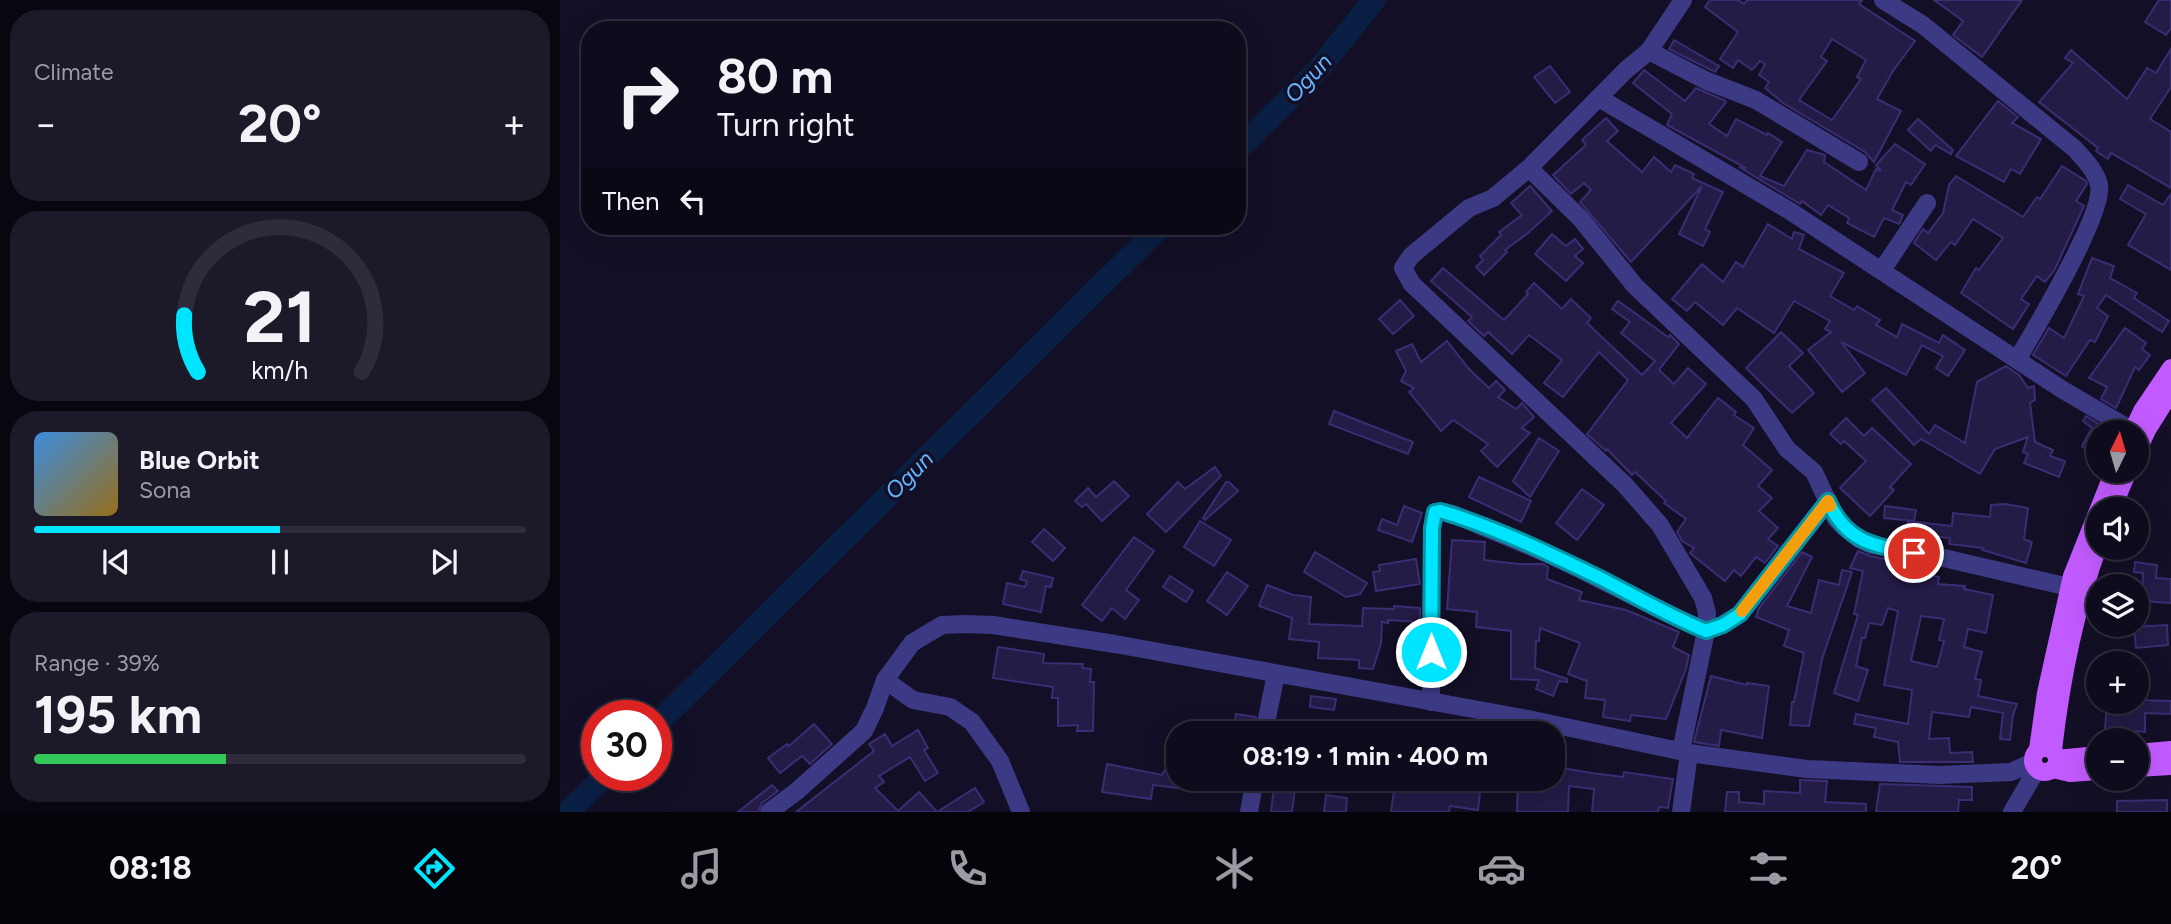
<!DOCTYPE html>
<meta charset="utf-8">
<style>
:root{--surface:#0e0b1c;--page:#1c1929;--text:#f1f3f6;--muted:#9b9ba3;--line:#2e2b3b;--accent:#00e5ff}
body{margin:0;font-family:Figtree,sans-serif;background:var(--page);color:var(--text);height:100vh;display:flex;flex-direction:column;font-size:26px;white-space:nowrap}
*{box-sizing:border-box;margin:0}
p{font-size:23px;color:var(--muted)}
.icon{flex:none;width:38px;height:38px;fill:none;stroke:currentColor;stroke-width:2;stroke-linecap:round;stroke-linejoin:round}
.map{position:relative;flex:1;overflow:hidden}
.panel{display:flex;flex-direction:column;gap:10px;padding:10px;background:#08060f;width:560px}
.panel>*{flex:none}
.guide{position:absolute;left:21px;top:21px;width:665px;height:214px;border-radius:28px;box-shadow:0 7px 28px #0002,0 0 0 2px var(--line);background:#0e0b1c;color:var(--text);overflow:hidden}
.needle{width:46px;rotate:5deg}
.buttons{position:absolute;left:1526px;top:420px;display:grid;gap:14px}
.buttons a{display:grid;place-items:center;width:63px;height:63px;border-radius:50%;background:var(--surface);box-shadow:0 7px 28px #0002,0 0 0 2px var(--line);font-size:35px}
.speed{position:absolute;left:21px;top:700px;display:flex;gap:14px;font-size:35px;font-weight:700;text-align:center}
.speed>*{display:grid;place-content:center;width:91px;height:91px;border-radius:50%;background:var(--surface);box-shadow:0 7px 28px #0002,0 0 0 2px var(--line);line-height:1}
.speed .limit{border:10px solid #d22;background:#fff;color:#111}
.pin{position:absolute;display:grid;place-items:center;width:60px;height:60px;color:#fff;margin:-30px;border:4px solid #fff;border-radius:50%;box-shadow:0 2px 7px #0007}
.me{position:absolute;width:77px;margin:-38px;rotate:0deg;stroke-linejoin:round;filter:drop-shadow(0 0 5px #0008)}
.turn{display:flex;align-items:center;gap:24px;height:147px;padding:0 21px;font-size:32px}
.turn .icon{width:91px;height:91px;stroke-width:2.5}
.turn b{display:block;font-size:49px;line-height:60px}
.then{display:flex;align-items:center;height:66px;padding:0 21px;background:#0003;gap:14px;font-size:26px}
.big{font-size:52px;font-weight:700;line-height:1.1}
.panel .card{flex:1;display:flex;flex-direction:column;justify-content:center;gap:10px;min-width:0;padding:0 24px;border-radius:28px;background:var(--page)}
.panel .dial{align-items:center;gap:0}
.dial svg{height:182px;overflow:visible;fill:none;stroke:var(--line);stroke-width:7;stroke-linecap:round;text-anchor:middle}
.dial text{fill:var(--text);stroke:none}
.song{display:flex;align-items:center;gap:21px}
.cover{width:84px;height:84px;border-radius:10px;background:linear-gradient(135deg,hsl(210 70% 55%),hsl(40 70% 35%))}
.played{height:7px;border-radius:4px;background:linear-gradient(90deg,var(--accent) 50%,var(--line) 50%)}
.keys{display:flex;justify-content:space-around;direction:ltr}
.heat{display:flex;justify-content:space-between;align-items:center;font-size:38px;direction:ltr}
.charge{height:10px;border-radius:5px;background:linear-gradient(90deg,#34c759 39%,var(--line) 0)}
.trip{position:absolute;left:606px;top:721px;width:399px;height:70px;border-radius:28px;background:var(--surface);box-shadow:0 7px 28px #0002,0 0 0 2px var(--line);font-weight:700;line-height:70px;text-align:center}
.dock{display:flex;height:112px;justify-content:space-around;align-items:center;background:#06040b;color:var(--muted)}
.dock .icon{width:49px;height:49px}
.dock .active{color:var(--accent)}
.dock b{font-size:32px;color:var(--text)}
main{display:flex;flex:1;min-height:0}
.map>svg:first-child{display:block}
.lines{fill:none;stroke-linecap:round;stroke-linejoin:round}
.river{stroke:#0a1f44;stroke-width:23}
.building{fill:#241b47;stroke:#3b2d73;stroke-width:2;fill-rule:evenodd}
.minor{stroke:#3d3a85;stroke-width:18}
.major{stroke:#c25bff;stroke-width:18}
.route-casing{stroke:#0095a6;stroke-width:18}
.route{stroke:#00e5ff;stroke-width:12}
.slow{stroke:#f59e0b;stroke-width:12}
.labels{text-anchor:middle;stroke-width:7;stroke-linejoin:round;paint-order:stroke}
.water-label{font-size:23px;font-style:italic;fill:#62b6ff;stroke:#130f26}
</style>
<main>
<section class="panel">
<div class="card"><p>Climate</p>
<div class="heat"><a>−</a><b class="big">20°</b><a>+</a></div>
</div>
<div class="card dial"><svg viewBox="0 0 100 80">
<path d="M14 69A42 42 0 1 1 86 69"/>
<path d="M14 69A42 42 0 0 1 8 44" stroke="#00e5ff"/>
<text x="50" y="56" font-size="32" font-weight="700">21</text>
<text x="50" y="72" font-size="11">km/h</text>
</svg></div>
<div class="card">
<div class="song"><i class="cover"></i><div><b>Blue Orbit</b><p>Sona</p></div></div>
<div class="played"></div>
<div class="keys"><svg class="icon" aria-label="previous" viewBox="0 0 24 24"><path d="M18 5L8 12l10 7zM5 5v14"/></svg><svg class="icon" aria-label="pause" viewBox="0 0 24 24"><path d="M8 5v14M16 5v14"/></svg><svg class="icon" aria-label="next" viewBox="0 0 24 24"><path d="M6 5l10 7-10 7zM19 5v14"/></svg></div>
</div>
<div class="card"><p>Range · 39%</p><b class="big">195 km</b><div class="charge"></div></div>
</section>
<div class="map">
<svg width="1611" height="812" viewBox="0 0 1611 812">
<rect width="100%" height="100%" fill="#130f26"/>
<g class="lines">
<g class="river">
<polyline points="677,150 758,70 814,0"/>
<polyline points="96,725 601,226"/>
<polyline points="8,812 46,775"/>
</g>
</g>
<g class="building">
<path d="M 1150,0 L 1178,0 L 1184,4 L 1187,0 L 1302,0 L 1299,4 L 1355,41 L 1333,71 L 1317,99 L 1341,111 L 1314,162 L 1305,152 L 1223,103 L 1205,88 L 1209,82 L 1199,75 L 1205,64 L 1200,61 L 1192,70 L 1178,60 L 1173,68 L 1160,59 L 1178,32 L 1145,7 ZM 1272,39 L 1306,60 L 1297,77 L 1301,79 L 1272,120 L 1239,100 L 1267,61 L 1261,57 Z"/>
<polygon points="1374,0 1462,0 1422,57 1393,35 1403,21"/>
<polygon points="1599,0 1611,0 1611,28 1606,35 1585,22"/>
<polygon points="1114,40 1159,66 1155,72 1109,49"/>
<polygon points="1611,49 1611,87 1590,119 1611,132 1611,188 1551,153 1548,159 1536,151 1538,148 1479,102 1513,63 1505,58 1511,50 1567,99 1587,68 1596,73"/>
<polygon points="990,66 1010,92 995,103 974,77"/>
<polygon points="1084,70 1125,101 1136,88 1164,100 1166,102 1149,124 1167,136 1176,119 1207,135 1208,133 1222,142 1200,176 1224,186 1247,150 1265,155 1264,162 1306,190 1316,169 1321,171 1316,165 1335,144 1365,164 1351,185 1346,182 1332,210 1343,215 1339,224 1324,218 1314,237 1287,223 1289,218 1268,205 1261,215 1242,201 1240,204 1179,167 1185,170 1186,168 1107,125 1112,114 1073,83"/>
<polygon points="1438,101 1458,117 1452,123 1481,139 1460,174 1451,169 1444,182 1396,156"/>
<polygon points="1046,118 1058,131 1047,141 1082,172 1094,157 1111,172 1115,165 1134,174 1132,178 1163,192 1145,229 1150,232 1143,246 1119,234 1142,186 1071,262 1020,202 1031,190 1024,183 1011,194 993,175 1026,145 1022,140"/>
<polygon points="1358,119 1393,150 1391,154 1375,145 1371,151 1348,130"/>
<polygon points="1502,166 1526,181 1527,184 1516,201 1524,206 1495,269 1485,282 1477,276 1461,299 1469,304 1453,329 1401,293 1416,268 1419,270 1443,238 1413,219 1395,245 1391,242 1376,260 1354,243 1363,229 1368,233 1383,213 1389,185 1396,176 1463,217 1477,197 1480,199"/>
<polygon points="1568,185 1603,205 1611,194 1611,270 1568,245 1586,214 1560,199"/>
<polygon points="970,186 992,211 968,233 945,250 947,252 924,275 916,267 923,260 920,256 941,235 939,232 962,215 951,203"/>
<polygon points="1208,224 1232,239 1234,232 1244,235 1239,249 1284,273 1270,296 1294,310 1297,306 1320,320 1316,325 1337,337 1342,324 1379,343 1383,335 1405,350 1388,376 1376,368 1383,356 1362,345 1346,375 1281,342 1305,373 1282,392 1248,350 1271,332 1265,329 1270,321 1234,301 1214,333 1177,308 1163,325 1135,302 1127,311 1112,299 1142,264 1163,282 1176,262 1183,267"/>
<polygon points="992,234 1006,246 1015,239 1023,249 1015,256 1023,263 1006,281 975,254"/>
<polygon points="1532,258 1554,266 1550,278 1577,293 1574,298 1609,321 1602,332 1546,295 1537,308 1548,316 1535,342 1530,340 1506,376 1473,355 1489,328 1504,338 1524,296 1518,294"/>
<polygon points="883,268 944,320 968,294 966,292 974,283 1002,309 1011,299 1031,318 1027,323 1082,375 1095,361 1061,333 1070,322 1052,309 1058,301 1108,337 1110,335 1119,344 1099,370 1114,384 1128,368 1146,384 1111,423 1127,438 1158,398 1176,412 1174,415 1194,428 1183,445 1212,470 1198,486 1212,498 1199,511 1218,528 1208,539 1218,546 1205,563 1196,557 1181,576 1174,570 1165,581 1130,553 1134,548 1122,541 1117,532 1126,519 1104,503 1106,501 1075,472 1072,475 1047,449 1046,451 1027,434 1068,380 1039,352 1003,397 984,383 1002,360 969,335 952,354 928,332 924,336 908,321 912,317 871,281"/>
<polygon points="840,300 854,316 833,334 819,319"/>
<polygon points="1565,328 1586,343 1582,349 1590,355 1579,370 1575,367 1556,408 1541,399 1547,387 1529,378"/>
<polygon points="1221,332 1243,353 1229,366 1254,393 1232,413 1186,368"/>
<polygon points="887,341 909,369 929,388 936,381 945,390 938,397 956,409 962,403 974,417 962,428 970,433 937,467 921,451 928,444 893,420 881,431 849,392 854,388 841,381 846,371 836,351 852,344 861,362"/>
<polygon points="1446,366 1459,375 1468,388 1474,386 1475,400 1470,403 1475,442 1493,450 1490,456 1505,461 1499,477 1464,463 1468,454 1463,452 1468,437 1435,449 1420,474 1361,439 1354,445 1312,400 1326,388 1369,434 1375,425 1405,443 1417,382"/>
<polygon points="774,411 853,442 848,454 769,424"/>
<polygon points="1526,416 1547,429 1544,432 1538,432 1538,442 1531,453 1522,446 1532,428 1523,421"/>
<polygon points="1286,418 1304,436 1312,428 1351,464 1330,487 1334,490 1310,516 1280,488 1306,461 1284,441 1281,444 1270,434"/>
<polygon points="979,438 999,451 970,497 953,481"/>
<polygon points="655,467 661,476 606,532 587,514 618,482 625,489"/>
<polygon points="919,477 971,501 961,522 909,497"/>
<polygon points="554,481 569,496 542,521 526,504 522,507 515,501 528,488 536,497"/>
<polygon points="666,482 669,482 678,491 645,520 643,518"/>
<polygon points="1022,489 1044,505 1017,540 996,523"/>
<polygon points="1445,504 1468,508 1464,539 1472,542 1466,563 1422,550 1423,548 1389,544 1390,538 1347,533 1348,521 1392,526 1393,513 1430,517 1431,505"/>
<polygon points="844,506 862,513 852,542 818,530 822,519 837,525"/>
<polygon points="1325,506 1356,510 1354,521 1324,518"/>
<polygon points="640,521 671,540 654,566 624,547"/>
<polygon points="484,529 505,548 493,561 472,542"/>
<polygon points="574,537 594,551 566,590 579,600 565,619 552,608 542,621 522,605"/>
<polygon points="892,540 925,542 924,560 959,564 983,564 988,567 987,579 1022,592 1019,600 1066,610 1119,632 1113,647 1129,655 1126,669 1106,719 1071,715 1070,721 1043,717 1045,700 1025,698 1027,681 1008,674 1020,643 980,628 979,641 976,641 975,668 1007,679 1007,682 999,681 993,696 976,689 979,680 951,679 951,631 916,627 917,612 887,609"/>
<path d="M 1298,551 L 1310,556 L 1335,561 L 1333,567 L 1379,577 L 1378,584 L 1405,586 L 1404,589 L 1433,595 L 1426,633 L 1408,629 L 1404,647 L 1422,652 L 1415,679 L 1421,680 L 1418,696 L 1457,704 L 1453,715 L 1450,740 L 1440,739 L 1443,713 L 1411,707 L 1409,717 L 1372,712 L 1369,739 L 1389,738 L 1390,753 L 1412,752 L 1413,762 L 1340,762 L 1338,742 L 1314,737 L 1316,728 L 1294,724 L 1296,714 L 1348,724 L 1352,690 L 1324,685 L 1338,611 L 1328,608 L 1322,625 L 1309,623 L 1305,638 L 1302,638 L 1296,666 L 1308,670 L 1298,701 L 1274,693 L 1298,615 L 1294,614 L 1303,571 L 1290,568 ZM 1361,616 L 1384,619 L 1379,640 L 1384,641 L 1377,667 L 1351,661 Z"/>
<polygon points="755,552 807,583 800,594 786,597 744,572"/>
<polygon points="1242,552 1252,557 1227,606 1251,613 1259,580 1279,585 1282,570 1292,572 1262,659 1249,726 1230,725 1232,702 1234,702 1244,653 1224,646 1229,630 1196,617 1199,608"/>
<polygon points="856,559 860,584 816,591 813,572 820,571 819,565"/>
<polygon points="1575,562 1597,565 1596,578 1611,579 1611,603 1582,601 1583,573 1574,572"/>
<polygon points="463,571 493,578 491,587 486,586 481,612 443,604 447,583 465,587 467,581 460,579"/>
<polygon points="667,572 688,586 667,615 647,601"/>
<polygon points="610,576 633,591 626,602 603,587"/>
<polygon points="707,585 733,595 751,597 749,624 802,626 803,608 834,609 834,606 860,608 860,622 828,620 828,623 822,622 821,643 813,669 799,668 799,660 758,658 759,642 729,639 732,618 699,606"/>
<polygon points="1607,625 1608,645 1576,648 1574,627"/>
<polygon points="438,647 484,654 483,663 523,664 522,668 531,669 530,682 534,682 533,731 517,731 518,725 498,726 498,698 492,698 493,687 433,678"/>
<polygon points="1151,676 1187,685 1187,683 1209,686 1202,738 1161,730 1159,746 1134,742"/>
<polygon points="751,696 776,699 774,710 750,707"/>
<polygon points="1577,700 1611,701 1611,714 1585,713 1585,732 1545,729 1547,702 1577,702"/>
<polygon points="676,714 696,717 693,733 673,733"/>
<polygon points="254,724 272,744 250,764 242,756 220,773 208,758 227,744 229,746"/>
<polygon points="358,730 368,748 364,750 378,773 365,781 350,757 319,776 324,782 315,788 338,811 359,792 377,812 415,788 424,802 408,812 236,812 314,751 309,744 325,734 332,746"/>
<polygon points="992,761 1002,762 1002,768 1032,773 1063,777 1064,772 1113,779 1108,808 1099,807 1098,812 1032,812 1034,789 1009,786 1008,812 957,812 958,779 992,779"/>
<polygon points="547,764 602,775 607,766 618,767 618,788 593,785 591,799 542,792"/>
<polygon points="715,779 736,781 732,812 711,812"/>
<polygon points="812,779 883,779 906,785 907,782 921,784 918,810 890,806 889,812 831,812 834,791 811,788"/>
<polygon points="1240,780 1267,781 1265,802 1306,804 1306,812 1165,812 1167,792 1179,792 1179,802 1204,804 1204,791 1240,793"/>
<polygon points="1320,784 1412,787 1412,800 1399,800 1398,812 1316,812"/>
<polygon points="212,785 218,791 202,803 198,812 178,812"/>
<polygon points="766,795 787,798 786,812 764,812"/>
<polygon points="1607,800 1607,812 1557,812 1557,801"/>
</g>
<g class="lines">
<g class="minor">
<path d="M 1323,0 L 1363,25 L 1515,149 C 1524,159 1536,171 1539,185 C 1545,212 1474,331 1457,360"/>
<polyline points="1089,51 1147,81 1196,100 1299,162"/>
<polyline points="1039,98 1230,211 1503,390 1573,431"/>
<polyline points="969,168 1021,219 1075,286 1194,399 1227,449 1254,472 1276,519 1284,527 1299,539 1312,545 1375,556 1509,587"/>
<polyline points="1322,270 1367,203"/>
<polyline points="325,680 353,700 390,707 412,722 440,761 461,812"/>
<path d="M 871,702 L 872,529 L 875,512 C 889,509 908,521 921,526 C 961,542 1001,559 1039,579 C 1075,596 1109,616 1146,631 L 1162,625 L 1180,614 L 1268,501"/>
<polyline points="704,733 716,674"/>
<polyline points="1121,751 1146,631 1147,613 1143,598 1100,525 1065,485 852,284 843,268 851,256 909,208 933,198 969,168 1066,70 1089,51 1123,0"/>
<polyline points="209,812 237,791 304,731 315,708 325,680 352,643 382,625 405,624 433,625 555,644 968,719 1129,753 1247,769 1379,775 1451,772 1473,762"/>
<polyline points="689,812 695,779"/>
<polyline points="1121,812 1129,753"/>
<polyline points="1452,812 1477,769"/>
</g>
<g class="major">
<polyline points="1572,432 1582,411 1611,368"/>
<polyline points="1577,452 1587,430 1611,392"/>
<polyline points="1552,509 1568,471"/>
<circle cx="1485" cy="760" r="12"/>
<polyline points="1478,749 1486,693 1512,576 1554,471"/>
<path d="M 1493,750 C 1501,680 1514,613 1538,547"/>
<polyline points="1577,753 1611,750"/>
<polyline points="1497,759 1538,755"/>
<polyline points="1577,768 1611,766"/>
<polyline points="1493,769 1510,773 1538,771"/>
</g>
</g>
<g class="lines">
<defs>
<path id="route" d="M 871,652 L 872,528 L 875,512 L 880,511 C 935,527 988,553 1040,578 C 1075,596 1109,616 1146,631 L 1163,625 L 1180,614 L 1268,501 C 1287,543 1313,545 1354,553"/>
</defs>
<use href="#route" class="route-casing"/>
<use href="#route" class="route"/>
<polyline class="slow" points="1182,611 1268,501 1270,506"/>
</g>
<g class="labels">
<g class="water-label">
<text transform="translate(748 78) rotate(-47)" y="8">Ogun</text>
<text transform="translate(349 475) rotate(-45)" y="8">Ogun</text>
</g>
</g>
</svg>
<div class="buttons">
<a><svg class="needle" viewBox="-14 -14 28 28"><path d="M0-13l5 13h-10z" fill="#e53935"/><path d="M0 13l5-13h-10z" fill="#9b9ba3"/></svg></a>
<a><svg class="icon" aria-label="sound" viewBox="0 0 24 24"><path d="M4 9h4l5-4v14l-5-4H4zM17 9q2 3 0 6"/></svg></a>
<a><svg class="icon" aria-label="layers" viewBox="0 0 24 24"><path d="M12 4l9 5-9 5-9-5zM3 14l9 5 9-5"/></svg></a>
<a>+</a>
<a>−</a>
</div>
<div class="speed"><div class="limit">30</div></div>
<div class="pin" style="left:1354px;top:553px;background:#d93025"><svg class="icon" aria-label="arrive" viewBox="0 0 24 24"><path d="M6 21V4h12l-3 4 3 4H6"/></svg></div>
<svg class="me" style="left:871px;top:652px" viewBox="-20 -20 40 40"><circle r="17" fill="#00e5ff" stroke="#fff" stroke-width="3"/><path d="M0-11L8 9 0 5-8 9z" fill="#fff"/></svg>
<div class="trip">08:19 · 1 min · 400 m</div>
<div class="guide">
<div class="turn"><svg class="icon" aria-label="right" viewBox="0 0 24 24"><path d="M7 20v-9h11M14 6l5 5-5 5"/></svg><div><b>80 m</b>Turn right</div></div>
<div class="then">Then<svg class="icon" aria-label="left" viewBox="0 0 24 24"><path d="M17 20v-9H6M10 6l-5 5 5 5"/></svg></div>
</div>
</div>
</main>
<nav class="dock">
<b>08:18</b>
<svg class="icon active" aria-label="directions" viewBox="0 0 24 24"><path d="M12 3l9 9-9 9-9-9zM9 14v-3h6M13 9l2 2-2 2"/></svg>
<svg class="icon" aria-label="music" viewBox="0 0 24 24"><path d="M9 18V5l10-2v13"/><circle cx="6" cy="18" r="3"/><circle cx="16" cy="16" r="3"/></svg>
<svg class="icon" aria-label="phone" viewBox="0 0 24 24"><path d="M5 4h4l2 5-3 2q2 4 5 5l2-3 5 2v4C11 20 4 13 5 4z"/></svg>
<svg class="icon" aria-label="climate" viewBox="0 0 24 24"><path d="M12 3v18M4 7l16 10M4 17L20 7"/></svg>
<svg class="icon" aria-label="car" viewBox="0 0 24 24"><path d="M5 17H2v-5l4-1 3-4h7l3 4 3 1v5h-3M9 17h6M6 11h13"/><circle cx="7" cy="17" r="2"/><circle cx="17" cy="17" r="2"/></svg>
<svg class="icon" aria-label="filters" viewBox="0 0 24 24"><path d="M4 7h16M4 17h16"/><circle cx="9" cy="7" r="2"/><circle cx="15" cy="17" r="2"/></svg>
<b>20°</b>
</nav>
